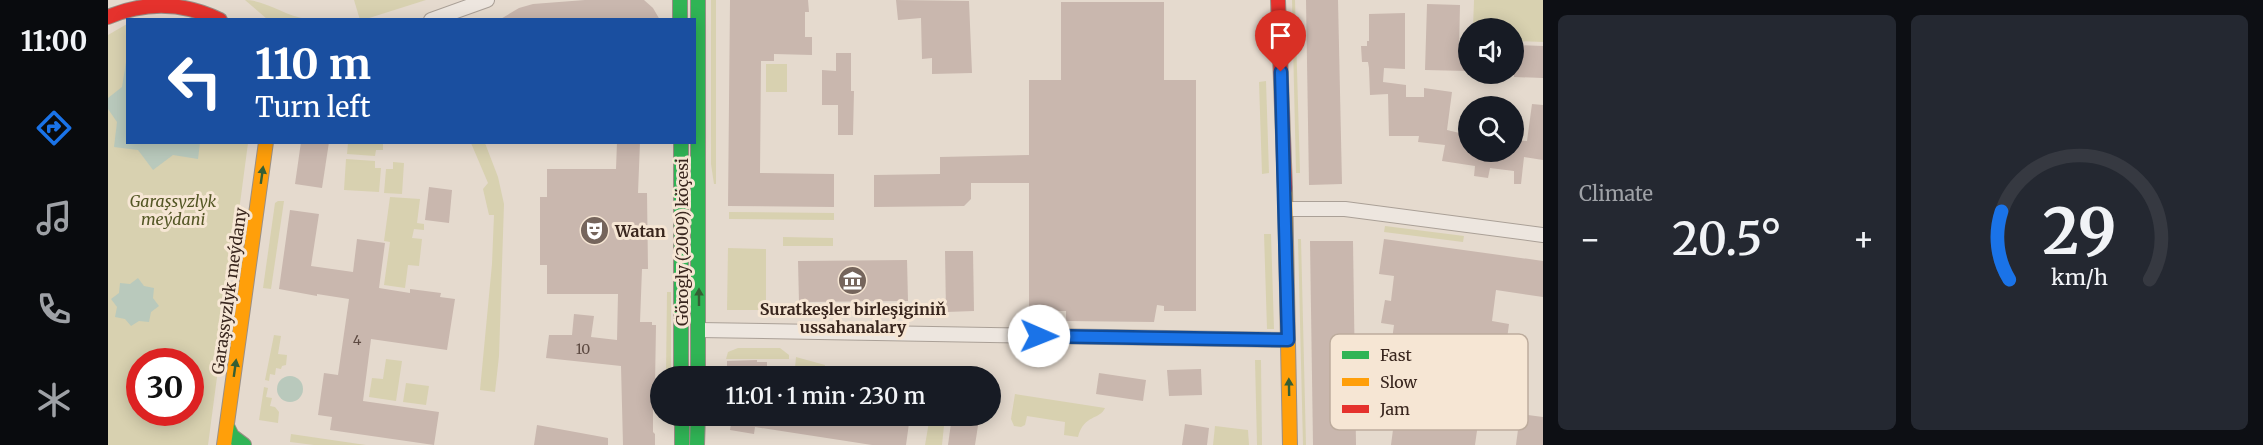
<!DOCTYPE html>
<meta charset="utf-8">
<style>
:root{--surface:#171b24;--page:#242831;--text:#f1f3f6;--muted:#9ea1a6;--line:#363941;--accent:#1a73e8}
body{margin:0;font-family:Merriweather,serif;background:var(--page);color:var(--text);height:100vh;display:flex;flex-direction:column;font-size:22px;white-space:nowrap}
*{box-sizing:border-box;margin:0}
p{font-size:20px;color:var(--muted)}
.icon{flex:none;width:33px;height:33px;fill:none;stroke:currentColor;stroke-width:2;stroke-linecap:round;stroke-linejoin:round}
.map{position:relative;flex:1;overflow:hidden}
.panel{display:flex;flex-direction:column;gap:15px;padding:15px;background:#0d0f14;width:720px}
.panel>*{flex:none}
.hud{position:absolute;left:18px;top:18px;width:570px;height:126px;border-radius:0px;box-shadow:0 3px 15px #0003;background:#1a4fa0;color:#fff;overflow:hidden}
.tools{position:absolute;left:1350px;top:18px;display:grid;gap:12px}
.tools a{display:grid;place-items:center;width:66px;height:66px;border-radius:50%;background:var(--surface);box-shadow:0 3px 15px #0003;font-size:30px}
.speed{position:absolute;left:18px;top:348px;display:flex;gap:12px;font-size:30px;font-weight:700;text-align:center}
.speed>*{display:grid;place-content:center;width:78px;height:78px;border-radius:50%;background:var(--surface);box-shadow:0 3px 15px #0003;line-height:1}
.speed .limit{border:9px solid #d22;background:#fff;color:#111}
.pin{position:absolute;display:grid;place-items:center;width:51px;height:51px;color:#fff;margin:-62px -26px;border-radius:50% 50% 50% 0;rotate:-45deg;box-shadow:0 0 6px #0007}
.pin .icon{rotate:45deg}
.me{position:absolute;width:66px;margin:-33px;rotate:91deg;stroke-linejoin:round;filter:drop-shadow(0 0 4px #0008)}
.turn{display:flex;align-items:center;gap:21px;height:126px;padding:0 30px;font-size:27px}
.turn .icon{width:78px;height:78px;stroke-width:2.5}
.turn b{display:block;font-size:42px;line-height:51px}
.big{font-size:45px;font-weight:600;line-height:1.1}
.panel .widget{flex:1;display:flex;flex-direction:column;justify-content:center;gap:9px;min-width:0;padding:0 21px;border-radius:9px;background:var(--page)}
.panel .dial{align-items:center;gap:0}
.dial svg{height:156px;overflow:visible;fill:none;stroke:var(--line);stroke-width:7;stroke-linecap:round;text-anchor:middle}
.dial text{fill:var(--text);stroke:none}
.heat{display:flex;justify-content:space-between;align-items:center;font-size:33px;direction:ltr}
.panel .tiles{flex:1;display:grid;gap:15px;grid-template-columns:repeat(2,1fr)}
.trip{position:absolute;left:542px;top:366px;width:351px;height:60px;border-radius:30px;background:var(--surface);box-shadow:0 3px 15px #0003;font-weight:600;line-height:60px;text-align:center}
main{display:flex;flex:1;min-height:0}
.tabs{display:flex;flex-direction:column;width:108px;justify-content:space-around;align-items:center;background:#090b0e;color:var(--muted)}
.tabs .icon{width:42px;height:42px}
.tabs .current{color:var(--accent)}
.tabs b{font-size:27px;color:var(--text)}
.map>svg:first-child{display:block}
.green{fill:#d8d1b0;fill-rule:evenodd}
.water{fill:#b9c9bc}
.building{fill:#c9b7ae}
.lines{fill:none;stroke-linecap:round;stroke-linejoin:round}
.street-casing{stroke:#aaa097;stroke-width:16}
.fast-casing{stroke:#9a8f86;stroke-width:16}
.slow-casing{stroke:#9a8f86;stroke-width:16}
.jam-casing{stroke:#9a8f86;stroke-width:16}
.street{stroke:#ede6df;stroke-width:14}
.fast{stroke:#30b455;stroke-width:14}
.slow{stroke:#ff9f0a;stroke-width:14}
.jam{stroke:#e5322d;stroke-width:14}
.oneway{fill:#355f34}
.route-casing{stroke:#114b97;stroke-width:15}
.route{stroke:#1a73e8;stroke-width:10}
.labels{text-anchor:middle;stroke-width:6;stroke-linejoin:round;paint-order:stroke}
.number-label{font-size:14px;fill:#5d4a42}
.park-label{font-size:16px;font-style:italic;fill:#535624;stroke:#f6e6d4}
.poi-label{font-size:16px;font-weight:bold;fill:#39261e;stroke:#f6e6d4;text-anchor:start}
.street-label{font-size:16px;fill:#39261e;stroke:#f6e6d4}
.key{fill:#f6e6d4;stroke:#bdac9d;stroke-width:1.5}
.key-label{font-size:16px;fill:#39261e}
</style>
<main>
<nav class="tabs">
<b>11:00</b>
<svg class="icon current" aria-label="directions" viewBox="0 0 24 24"><path d="M12 3l9 9-9 9-9-9zM9 14v-3h6M13 9l2 2-2 2"/></svg>
<svg class="icon" aria-label="music" viewBox="0 0 24 24"><path d="M9 18V5l10-2v13"/><circle cx="6" cy="18" r="3"/><circle cx="16" cy="16" r="3"/></svg>
<svg class="icon" aria-label="phone" viewBox="0 0 24 24"><path d="M5 4h4l2 5-3 2q2 4 5 5l2-3 5 2v4C11 20 4 13 5 4z"/></svg>
<svg class="icon" aria-label="climate" viewBox="0 0 24 24"><path d="M12 3v18M4 7l16 10M4 17L20 7"/></svg>
</nav>
<div class="map">
<svg width="1435" height="445" viewBox="0 0 1435 445">
<rect width="100%" height="100%" fill="#e5dace"/>
<g class="green">
<path d="M 137,0 C 158,0 176,16 200,19 L 159,19 Z"/>
<polygon points="246,0 318,0 258,19 252,20"/>
<polygon points="603,0 608,0 608,184 606,184 603,164"/>
<polygon points="1184,0 1187,0 1192,173 1188,173"/>
<polygon points="1366,0 1435,0 1435,42 1406,41 1406,28 1365,28"/>
<path d="M 19,24 L 20,142 L 140,143 L 100,445 L 0,445 L 0,35 ZM 32,362 L 82,362 L 82,412 L 32,412 Z"/>
<rect x="658" y="64" width="21" height="28"/>
<polygon points="1158,81 1161,173 1154,174 1151,82"/>
<polygon points="240,143 275,143 275,150 268,150 267,156 239,154"/>
<polygon points="363,143 377,143 390,177 396,204 391,356 387,392 372,390 384,264 386,215 381,215 375,189 380,183"/>
<polygon points="238,159 267,161 267,168 273,168 271,192 236,190"/>
<polygon points="285,162 296,163 294,194 276,193 278,169 285,169"/>
<polygon points="282,197 312,199 309,223 316,224 316,230 306,229 304,238 314,239 311,266 300,265 297,288 276,285 282,242 276,241"/>
<polygon points="170,201 176,201 163,289 155,288 167,203"/>
<polygon points="621,212 726,213 726,220 621,219"/>
<polygon points="1277,226 1356,236 1355,242 1276,232"/>
<polygon points="1156,234 1163,234 1166,329 1159,329"/>
<polygon points="675,237 725,238 725,246 675,246"/>
<polygon points="1190,239 1193,239 1198,445 1195,445"/>
<polygon points="620,248 658,249 658,310 619,310"/>
<polygon points="559,292 563,292 563,376 558,376"/>
<polygon points="688,304 794,305 794,311 688,310"/>
<polygon points="166,335 173,336 170,354 179,355 178,365 174,366 173,369 168,368 167,375 162,374 161,381 157,380"/>
<polygon points="630,348 672,348 681,355 681,359 618,359 620,352"/>
<polygon points="688,357 717,365 715,373 710,376 694,375 687,368"/>
<polygon points="278,359 294,361 288,401 261,397 264,378 275,379"/>
<polygon points="1147,360 1153,360 1154,445 1149,445"/>
<polygon points="298,383 321,386 318,405 295,402"/>
<polygon points="156,387 160,388 158,397 164,398 162,406 167,407 171,412 170,423 151,420"/>
<path d="M 907,394 L 997,408 C 992,420 976,414 970,437 L 956,435 L 957,422 L 919,416 L 917,425 L 913,427 L 906,426 L 903,419 Z"/>
<polygon points="822,416 837,416 834,445 817,445"/>
<polygon points="1107,426 1140,430 1141,445 1105,445"/>
<polygon points="183,434 258,445 206,445 182,442"/>
</g>
<g class="water">
<polygon points="18,62 20,63 20,142 92,143 90,159 65,155 45,170 30,150 6,147 9,122 0,109 0,98 14,87"/>
<polygon points="30,278 36,286 46,288 45,298 51,306 43,312 41,322 31,321 23,326 17,319 7,317 9,307 3,299 11,293 12,283 22,284"/>
<circle cx="182" cy="389" r="13"/>
</g>
<g class="building">
<polygon points="477,0 536,0 545,8 552,20 391,20 411,8 425,4"/>
<polygon points="622,0 700,0 701,12 697,12 697,37 704,37 704,55 666,54 666,61 653,61 652,173 726,174 726,207 620,206"/>
<polygon points="788,0 861,1 864,73 824,74 824,58 814,59 813,18 790,20"/>
<polygon points="1198,0 1230,0 1234,184 1201,185"/>
<polygon points="953,2 1056,2 1056,80 1088,80 1088,311 1056,311 1056,306 1049,305 1046,322 958,321 958,311 921,311 921,183 863,183 863,199 856,206 766,207 766,175 832,174 832,157 921,155 921,80 953,80"/>
<polygon points="1319,4 1352,5 1351,50 1360,50 1359,71 1317,70"/>
<polygon points="1297,13 1297,69 1276,68 1275,82 1298,85 1298,97 1316,97 1316,88 1344,92 1339,130 1360,135 1360,152 1406,152 1406,142 1408,142 1408,140 1419,141 1424,104 1435,105 1435,160 1416,157 1413,184 1406,184 1406,171 1382,168 1380,178 1366,176 1367,166 1334,161 1337,145 1310,142 1311,136 1281,136 1280,94 1262,95 1261,68 1260,62 1254,62 1253,46 1259,46 1259,41 1261,41 1261,14"/>
<polygon points="1406,45 1435,46 1435,78 1406,77"/>
<polygon points="728,53 743,53 743,91 746,91 745,135 730,135 730,105 714,105 714,70 728,71"/>
<polygon points="193,142 221,142 214,188 187,184"/>
<polygon points="509,142 532,142 530,193 539,193 540,269 534,269 532,322 544,322 544,325 548,325 547,385 545,387 545,432 547,434 547,445 515,445 513,366 438,358 441,335 464,335 466,314 486,316 483,337 509,340 510,294 439,294 439,265 432,265 432,197 439,197 439,169 508,169"/>
<polygon points="321,187 344,190 341,223 317,220"/>
<polygon points="182,210 211,214 203,266 245,272 249,239 277,243 271,288 302,293 302,289 333,293 332,297 347,299 339,350 263,339 255,401 331,412 326,445 222,430 224,417 210,415 216,373 230,375 241,299 209,294 209,296 171,289"/>
<polygon points="1276,239 1435,261 1435,297 1388,290 1384,321 1401,324 1395,369 1375,366 1373,387 1312,378 1315,358 1282,354 1286,325 1273,323 1277,300 1283,301 1286,276 1271,274"/>
<polygon points="1202,241 1245,241 1248,445 1205,445"/>
<polygon points="837,251 865,251 866,311 838,312"/>
<polygon points="799,260 800,301 691,302 690,261"/>
<polygon points="649,360 649,362 659,362 659,376 619,376 619,361"/>
<polygon points="1093,369 1094,395 1061,396 1059,370"/>
<polygon points="991,373 1038,380 1035,401 988,394"/>
<polygon points="1289,399 1372,409 1367,445 1283,445"/>
<polygon points="1412,414 1435,417 1435,445 1408,445"/>
<polygon points="615,416 802,416 798,445 764,445 647,427 646,434 622,430 623,424 615,422"/>
<polygon points="844,416 871,419 867,445 840,445"/>
<polygon points="1077,424 1101,428 1099,445 1074,445"/>
<polygon points="429,425 500,438 500,445 426,445"/>
</g>
<g class="lines">
<defs>
<g id="street">
<polyline points="323,20 379,0"/>
<polyline points="1178,209 1237,209 1435,235"/>
<polyline points="591,330 1180,340"/>
</g>
<g id="fast">
<polyline points="572,0 572,20"/>
<polyline points="590,0 590,376"/>
<polyline points="573,142 573,376"/>
<polyline points="574,416 574,445"/>
<polyline points="119,426 124,436 136,445"/>
<polyline points="589,445 590,416"/>
</g>
<g id="slow">
<polyline points="1177,189 1182,445"/>
<polyline points="116,445 158,142"/>
</g>
<g id="jam">
<polyline points="1170,0 1177,189"/>
<path d="M 0,17 C 38,1 75,2 112,20"/>
</g>
</defs>
<use href="#street" class="street-casing"/>
<use href="#fast" class="fast-casing"/>
<use href="#slow" class="slow-casing"/>
<use href="#jam" class="jam-casing"/>
<use href="#street" class="street"/>
<use href="#fast" class="fast"/>
<use href="#slow" class="slow"/>
<use href="#jam" class="jam"/>
</g>
<defs><path id="oneway-solid" d="M-6-.8H1V-3.2L6.5 0L1 3.2V.8H-6Z" transform="scale(1.5)"/></defs>
<g class="oneway">
<use href="#oneway-solid" transform="translate(154 175) rotate(-82)"/>
<use href="#oneway-solid" transform="translate(591 297) rotate(-90)"/>
<use href="#oneway-solid" transform="translate(127 368) rotate(-82)"/>
<use href="#oneway-solid" transform="translate(1181 387) rotate(-91)"/>
</g>
<g class="lines">
<defs>
<polyline id="route" points="931,336 1180,340 1173,72"/>
</defs>
<use href="#route" class="route-casing"/>
<use href="#route" class="route"/>
</g>
<defs>
<symbol id="theatre-disc" viewBox="-11 -11 22 22"><circle r="9.5" fill="#75655c" stroke="#f6e6d4"/><path d="M-5-5.5Q0-4 5-5.5V0Q5 5 0 6Q-5 5-5 0ZM-3.3-2.5H-1v1.5H-3.3ZM1-2.5H3.3v1.5H1ZM-2.8 1Q0 5.5 2.8 1Z" fill="#fff"/></symbol>
<symbol id="museum-disc" viewBox="-11 -11 22 22"><circle r="9.5" fill="#75655c" stroke="#f6e6d4"/><path d="M0-6L6-3V-2H-6V-3ZM-5-1h2V3h-2ZM-1-1h2V3h-2ZM3-1h2V3H3ZM-6 4H6V6H-6Z" fill="#fff"/></symbol>
</defs>
<g fill-rule="evenodd">
<use href="#theatre-disc" x="470" y="214" width="33" height="33"/>
<use href="#museum-disc" x="728" y="264" width="33" height="33"/>
</g>
<g class="labels">
<g class="number-label">
<text x="249" y="345">4</text>
<text x="475" y="354">10</text>
</g>
<g class="park-label">
<text x="65" y="207">Garaşsyzlyk<tspan x="65" dy="18">meýdani</tspan></text>
</g>
<g class="poi-label">
<text x="507" y="237">Watan</text>
<text x="745" y="315" text-anchor="middle">Suratkeşler birleşiginiň<tspan x="745" dy="18">ussahanalary</tspan></text>
</g>
<g class="street-label">
<text transform="translate(574 242) rotate(-90)" y="6">Görogly (2009) köçesi</text>
<text transform="translate(121 291) rotate(-82)" y="6">Garaşsyzlyk meýdany</text>
</g>
</g>
<rect x="1222" y="334" width="198" height="96" rx="9" class="key"/>
<rect x="1234" y="351" width="27" height="8" fill="#30b455"/>
<rect x="1234" y="378" width="27" height="8" fill="#ff9f0a"/>
<rect x="1234" y="405" width="27" height="8" fill="#e5322d"/>
<g class="key-label">
<text x="1272" y="361">Fast</text>
<text x="1272" y="388">Slow</text>
<text x="1272" y="415">Jam</text>
</g>
</svg>
<div class="tools">
<a><svg class="icon" aria-label="sound" viewBox="0 0 24 24"><path d="M4 9h4l5-4v14l-5-4H4zM17 9q2 3 0 6"/></svg></a>
<a><svg class="icon" aria-label="search" viewBox="0 0 24 24"><circle cx="10" cy="10" r="6"/><path d="M15 15l6 6"/></svg></a>
</div>
<div class="speed"><div class="limit">30</div></div>
<div class="pin" style="left:1173px;top:72px;background:#d93025"><svg class="icon" aria-label="arrive" viewBox="0 0 24 24"><path d="M6 21V4h12l-3 4 3 4H6"/></svg></div>
<svg class="me" style="left:931px;top:336px" viewBox="-20 -20 40 40"><circle r="19" fill="#fff"/><path d="M0-13L10 11 0 6-10 11z" fill="#1a73e8"/></svg>
<div class="trip">11:01 · 1 min · 230 m</div>
<div class="hud">
<div class="turn"><svg class="icon" aria-label="left" viewBox="0 0 24 24"><path d="M17 20v-9H6M10 6l-5 5 5 5"/></svg><div><b>110 m</b>Turn left</div></div>
</div>
</div>
<section class="panel">
<div class="tiles">
<div class="widget"><p>Climate</p>
<div class="heat"><a>−</a><b class="big">20.5°</b><a>+</a></div>
</div>
<div class="widget dial"><svg viewBox="0 0 100 80">
<path d="M14 69A42 42 0 1 1 86 69"/>
<path d="M14 69A42 42 0 0 1 10 34" stroke="#1a73e8"/>
<text x="50" y="56" font-size="32" font-weight="700">29</text>
<text x="50" y="72" font-size="11">km/h</text>
</svg></div>
</div>
</section>
</main>
